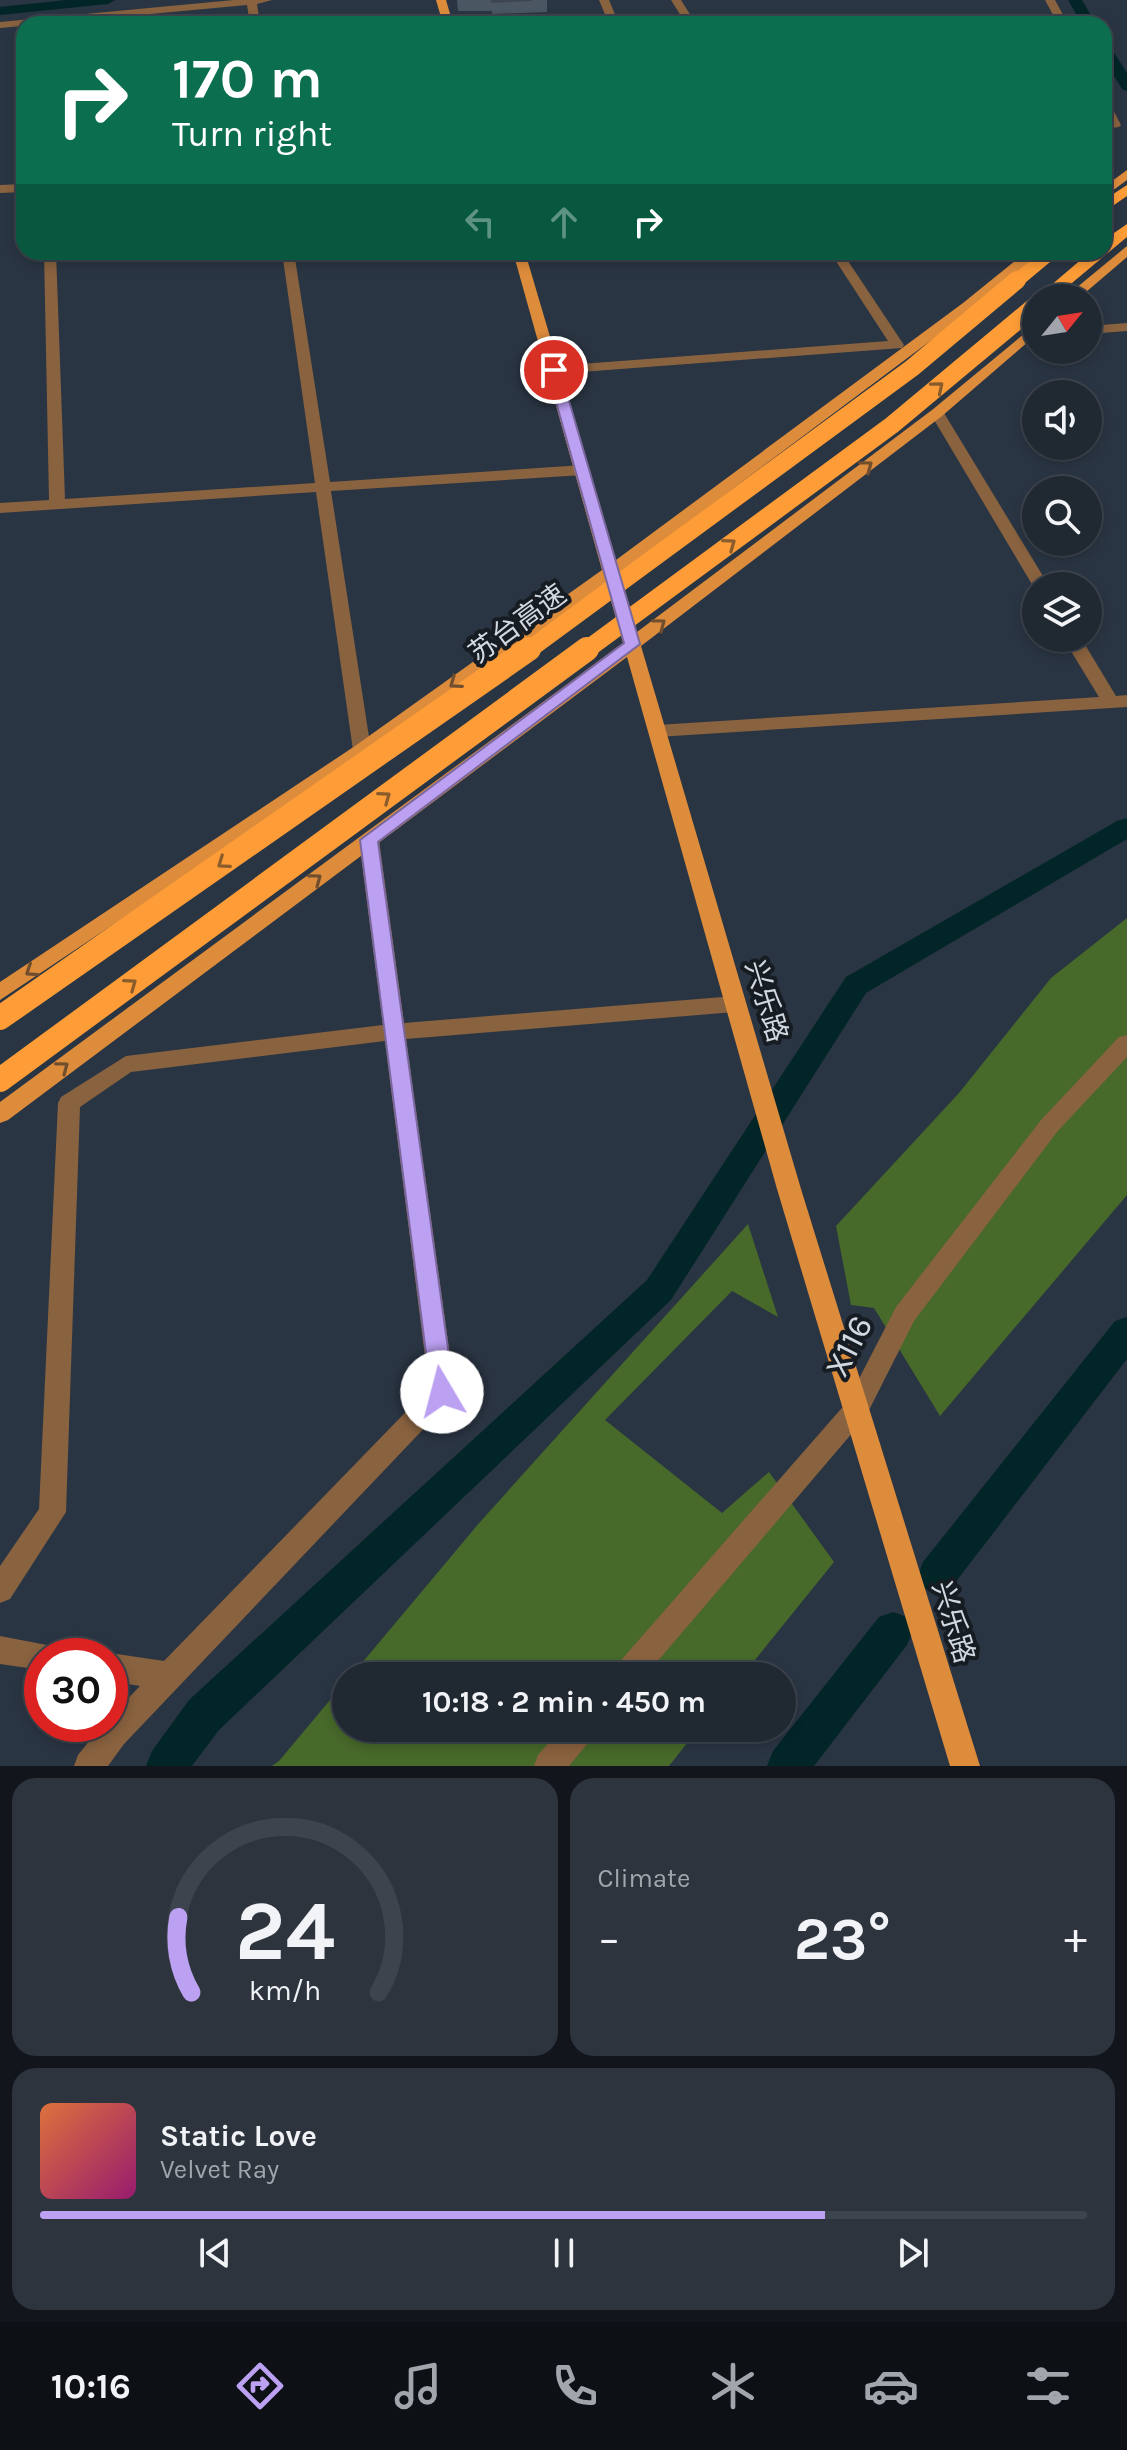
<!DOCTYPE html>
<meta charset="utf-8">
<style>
:root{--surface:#202832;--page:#2d343e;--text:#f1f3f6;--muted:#a2a6ac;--line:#3d444d;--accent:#bca0f2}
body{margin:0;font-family:Karla,"Noto Sans SC",sans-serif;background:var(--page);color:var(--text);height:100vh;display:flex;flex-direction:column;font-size:30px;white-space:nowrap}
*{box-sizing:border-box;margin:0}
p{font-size:26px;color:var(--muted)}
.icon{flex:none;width:44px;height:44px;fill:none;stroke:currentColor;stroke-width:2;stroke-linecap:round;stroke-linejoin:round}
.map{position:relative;height:1766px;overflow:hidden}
.details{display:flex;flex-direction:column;gap:12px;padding:12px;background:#12161c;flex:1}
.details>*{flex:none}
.guide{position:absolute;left:16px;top:16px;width:1096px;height:244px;border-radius:24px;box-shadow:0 4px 12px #0003,0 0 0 2px var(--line);background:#0b6e4f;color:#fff;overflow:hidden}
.needle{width:52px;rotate:60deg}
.controls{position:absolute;left:1022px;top:284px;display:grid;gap:16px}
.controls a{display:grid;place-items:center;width:80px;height:80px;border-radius:50%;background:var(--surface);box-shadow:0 4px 12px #0003,0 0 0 2px var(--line);font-size:40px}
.speed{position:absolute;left:24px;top:1638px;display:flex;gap:16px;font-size:40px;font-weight:700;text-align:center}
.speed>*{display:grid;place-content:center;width:104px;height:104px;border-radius:50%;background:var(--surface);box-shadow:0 4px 12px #0003,0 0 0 2px var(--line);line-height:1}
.speed .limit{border:12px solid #d22;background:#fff;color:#111}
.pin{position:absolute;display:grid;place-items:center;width:68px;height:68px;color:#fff;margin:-34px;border:4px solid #fff;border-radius:50%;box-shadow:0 2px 8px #0007}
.me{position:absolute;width:88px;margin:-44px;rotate:352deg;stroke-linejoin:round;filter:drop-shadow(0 0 6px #0008)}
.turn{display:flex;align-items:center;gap:28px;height:168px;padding:0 24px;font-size:36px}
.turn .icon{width:104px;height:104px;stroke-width:2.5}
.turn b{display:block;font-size:56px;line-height:68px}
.lanes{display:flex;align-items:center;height:76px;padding:0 24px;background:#0003;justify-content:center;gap:40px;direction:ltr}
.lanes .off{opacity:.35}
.big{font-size:60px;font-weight:700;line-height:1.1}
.details .tile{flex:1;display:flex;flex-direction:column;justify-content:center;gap:12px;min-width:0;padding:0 28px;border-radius:24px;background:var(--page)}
.details .dial{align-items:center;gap:0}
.dial svg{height:208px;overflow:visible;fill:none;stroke:var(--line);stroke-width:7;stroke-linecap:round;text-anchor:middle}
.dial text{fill:var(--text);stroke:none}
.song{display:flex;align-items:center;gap:24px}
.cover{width:96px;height:96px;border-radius:12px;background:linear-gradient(135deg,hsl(20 70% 55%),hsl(320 70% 35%))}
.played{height:8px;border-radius:4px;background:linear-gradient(90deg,var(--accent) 75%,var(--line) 75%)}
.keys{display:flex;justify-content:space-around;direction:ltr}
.heat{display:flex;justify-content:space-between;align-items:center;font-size:44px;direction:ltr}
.details .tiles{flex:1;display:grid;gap:12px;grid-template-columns:1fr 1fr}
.tile:last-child{grid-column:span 2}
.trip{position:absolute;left:332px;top:1662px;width:464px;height:80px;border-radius:40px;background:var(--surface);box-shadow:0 4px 12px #0003,0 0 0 2px var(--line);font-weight:700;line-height:80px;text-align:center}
.tab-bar{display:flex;height:128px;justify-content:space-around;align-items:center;background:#0d1014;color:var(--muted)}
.tab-bar .icon{width:56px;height:56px}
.tab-bar .active{color:var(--accent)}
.tab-bar b{font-size:36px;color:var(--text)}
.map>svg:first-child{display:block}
.forest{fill:#47692a}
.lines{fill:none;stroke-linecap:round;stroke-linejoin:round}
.canal{fill:#022527;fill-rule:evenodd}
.minor{fill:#89623f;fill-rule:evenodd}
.major{fill:#dd8c3c;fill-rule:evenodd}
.highway{fill:#fe9d37;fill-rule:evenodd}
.highway-bridge-far2{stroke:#fe9d37;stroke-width:14}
.highway-bridge-far1{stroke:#fe9d37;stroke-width:18}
.highway-bridge{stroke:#fe9d37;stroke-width:24}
.wall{fill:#4b5663}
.building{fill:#576473;stroke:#3d4650;stroke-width:2}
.oneway{stroke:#8a5c2c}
.oneway2{stroke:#704e2e}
.route{fill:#bca0f2;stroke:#7a689d;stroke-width:2}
.labels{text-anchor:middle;stroke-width:8;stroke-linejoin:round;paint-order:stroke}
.street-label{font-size:28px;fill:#d1d8e1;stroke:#171c22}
.near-street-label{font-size:34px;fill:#d1d8e1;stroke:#171c22}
</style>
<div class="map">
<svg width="1127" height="1766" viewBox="0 0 1127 1766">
<rect width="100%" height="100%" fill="#2a3543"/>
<g class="forest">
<polygon points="1127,918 1127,1195 940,1416 874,1308 851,1305 836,1226 959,1093 1051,978"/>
<polygon points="748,1224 778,1317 732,1291 605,1420 722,1513 769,1472 834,1562 742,1676 351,1676 480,1522"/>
<polygon points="346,1681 346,1728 699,1728 669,1766 272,1766 279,1761"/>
</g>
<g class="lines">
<g class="canal">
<polygon points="66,0 115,0 108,4 0,15 0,7"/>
<polygon points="1068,0 1082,0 1096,24 1082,24"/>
<polygon points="1104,44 1109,45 1127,73 1127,91 1122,89 1104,60"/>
<polygon points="1127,818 1127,839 866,993 671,1300 219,1730 192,1766 146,1766 152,1751 189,1700 647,1280 846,977 1117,821"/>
<polygon points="1127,1317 1127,1359 951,1588 937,1593 923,1588 918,1575 923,1562 1115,1321"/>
<polygon points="893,1612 907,1617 913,1631 907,1645 814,1766 767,1766 773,1751 879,1617"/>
</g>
<g class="minor">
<polygon points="234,0 272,0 257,4 260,24 250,24 247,5 0,28 0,22"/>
<polygon points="599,0 609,0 619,24 609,24"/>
<polygon points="671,0 681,0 696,24 686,24"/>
<polygon points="1045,0 1055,0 1068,24 1058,24"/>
<polygon points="1104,101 1110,104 1121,125 1119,127 1104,129 1104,123 1108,122 1104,115"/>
<polygon points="24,184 24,192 0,193 0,185"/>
<polygon points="44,252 56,252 65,499 315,483 282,252 294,252 330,482 583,465 591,470 583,475 331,491 371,750 369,754 355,754 353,750 316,492 0,513 0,503 49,500"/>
<polygon points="830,252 842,252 904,345 902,348 554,374 547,370 554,366 888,341"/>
<polygon points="1127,323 1127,331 1088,334 1088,326"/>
<polygon points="937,409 944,413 1049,586 1036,586 1036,590 1033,586 930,413"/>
<polygon points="1063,638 1081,638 1116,696 1127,695 1127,707 657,737 648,731 657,725 1099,697"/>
<polygon points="369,834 379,840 404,1023 735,996 743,999 746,1004 743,1009 735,1012 406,1039 455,1392 451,1400 124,1744 108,1766 74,1766 78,1755 103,1724 110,1724 110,1717 140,1686 110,1681 110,1656 102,1656 110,1653 164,1661 429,1388 385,1041 131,1072 80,1107 66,1512 10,1599 0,1603 0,1566 39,1509 58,1103 61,1097 126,1056 383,1025 359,840"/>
<polygon points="1127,1035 1127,1057 1057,1132 914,1321 865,1418 645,1676 612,1676 616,1666 847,1402 896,1307 1041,1120 1119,1037"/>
<polygon points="0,1636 52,1646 56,1656 42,1656 42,1670 0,1664"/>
<polygon points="562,1728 597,1728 592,1738 569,1766 534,1766 538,1755"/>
</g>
<g class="major">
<polygon points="436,0 446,0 453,24 443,24"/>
<polygon points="1127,170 1127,180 1104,197 1104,187"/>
<polygon points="1127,246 1127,257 1079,298 1064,298"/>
<polygon points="513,252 525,252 616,560 963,303 1026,252 1040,252 973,309 620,573 637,632 932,410 1036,324 1036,335 942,416 641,646 801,1189 980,1766 950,1766 777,1189 627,657 8,1120 0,1123 0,1102 623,643 606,583 369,754 0,1000 0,982 355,746 602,570"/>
</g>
<g class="highway">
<polygon points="1127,185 1127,196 1104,212 1104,200"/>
<polygon points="1127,224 1127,237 1054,298 1036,298 1090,252 1104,252 1104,240"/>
</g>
<polyline class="highway-bridge-far2" points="1015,282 1051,252"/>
<g class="highway-bridge-far1">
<polyline points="527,651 912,368 1017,280"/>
<polyline points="585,651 892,425 1036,305"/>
</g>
<g class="highway-bridge">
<polyline points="0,1018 529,649"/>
<polyline points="0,1080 587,649"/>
</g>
</g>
<polygon class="wall" points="457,0 547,0 547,12 492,14 492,11 458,11"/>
<polygon class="building" points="492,0 532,0 492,2"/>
<defs><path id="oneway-chevron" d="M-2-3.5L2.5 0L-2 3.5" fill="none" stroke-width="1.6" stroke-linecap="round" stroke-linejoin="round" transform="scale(2)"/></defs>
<g class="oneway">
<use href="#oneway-chevron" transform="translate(938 387) rotate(-40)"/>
<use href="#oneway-chevron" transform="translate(730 544) rotate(-36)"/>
<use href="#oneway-chevron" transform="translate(385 797) rotate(-36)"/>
<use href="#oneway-chevron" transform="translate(223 863) rotate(145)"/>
<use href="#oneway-chevron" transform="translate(131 984) rotate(-36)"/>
</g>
<g class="oneway2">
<use href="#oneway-chevron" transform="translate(867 466) rotate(-37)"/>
<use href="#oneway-chevron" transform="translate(660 624) rotate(-37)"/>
<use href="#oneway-chevron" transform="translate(455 683) rotate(144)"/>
<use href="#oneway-chevron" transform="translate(316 879) rotate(-37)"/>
<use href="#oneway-chevron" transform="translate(31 971) rotate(146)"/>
<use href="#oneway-chevron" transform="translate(63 1067) rotate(-37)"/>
</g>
<polygon class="route" points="549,367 560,370 640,644 378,842 454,1392 451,1399 442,1402 434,1399 431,1392 360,840 624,643 547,370"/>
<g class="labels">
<g class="street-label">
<text transform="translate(517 623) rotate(-36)" y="10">苏台高速</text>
<text transform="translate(767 1001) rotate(73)" y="10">兴乐路</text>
<text transform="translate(954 1622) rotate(73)" y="10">兴乐路</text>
</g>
<g class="near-street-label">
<text transform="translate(848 1346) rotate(-63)" y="12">X116</text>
</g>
</g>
</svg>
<div class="controls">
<a><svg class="needle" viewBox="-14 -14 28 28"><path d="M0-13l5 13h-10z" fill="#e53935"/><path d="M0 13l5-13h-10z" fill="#a2a6ac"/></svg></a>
<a><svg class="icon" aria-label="sound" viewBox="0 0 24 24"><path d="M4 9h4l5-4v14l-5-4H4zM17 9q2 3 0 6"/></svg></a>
<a><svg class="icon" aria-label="search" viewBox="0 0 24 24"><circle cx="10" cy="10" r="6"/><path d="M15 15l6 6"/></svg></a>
<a><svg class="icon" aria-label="layers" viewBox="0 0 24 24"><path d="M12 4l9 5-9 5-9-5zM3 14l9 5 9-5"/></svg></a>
</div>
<div class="speed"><div class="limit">30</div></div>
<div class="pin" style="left:554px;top:370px;background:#d93025"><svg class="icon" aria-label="arrive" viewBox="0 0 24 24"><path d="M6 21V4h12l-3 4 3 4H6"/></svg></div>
<svg class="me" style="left:442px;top:1392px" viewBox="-20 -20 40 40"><circle r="19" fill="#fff"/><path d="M0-13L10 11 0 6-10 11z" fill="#bca0f2"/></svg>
<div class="trip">10:18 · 2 min · 450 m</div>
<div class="guide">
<div class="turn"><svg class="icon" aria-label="right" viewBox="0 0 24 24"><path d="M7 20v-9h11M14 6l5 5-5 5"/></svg><div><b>170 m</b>Turn right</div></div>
<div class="lanes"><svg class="icon off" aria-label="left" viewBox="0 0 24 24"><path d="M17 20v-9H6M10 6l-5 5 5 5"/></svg><svg class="icon off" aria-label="ahead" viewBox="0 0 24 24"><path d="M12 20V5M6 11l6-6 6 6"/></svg><svg class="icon" aria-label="right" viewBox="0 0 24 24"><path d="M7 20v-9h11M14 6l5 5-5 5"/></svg></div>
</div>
</div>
<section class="details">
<div class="tiles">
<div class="tile dial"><svg viewBox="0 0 100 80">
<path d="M14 69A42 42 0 1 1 86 69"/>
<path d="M14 69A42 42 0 0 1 9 40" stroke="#bca0f2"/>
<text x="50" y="56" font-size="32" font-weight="700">24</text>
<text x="50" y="72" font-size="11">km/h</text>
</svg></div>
<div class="tile"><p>Climate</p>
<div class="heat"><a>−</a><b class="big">23°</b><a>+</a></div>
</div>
<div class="tile">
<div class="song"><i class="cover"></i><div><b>Static Love</b><p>Velvet Ray</p></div></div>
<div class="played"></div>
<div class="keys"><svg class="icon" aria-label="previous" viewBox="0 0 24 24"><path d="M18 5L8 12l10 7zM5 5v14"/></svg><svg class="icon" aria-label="pause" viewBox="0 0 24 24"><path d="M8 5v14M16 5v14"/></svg><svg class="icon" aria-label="next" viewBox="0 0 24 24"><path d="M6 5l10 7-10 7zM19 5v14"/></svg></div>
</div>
</div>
</section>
<nav class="tab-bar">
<b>10:16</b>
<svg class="icon active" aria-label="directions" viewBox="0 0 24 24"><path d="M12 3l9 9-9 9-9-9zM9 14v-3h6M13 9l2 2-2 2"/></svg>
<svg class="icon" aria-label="music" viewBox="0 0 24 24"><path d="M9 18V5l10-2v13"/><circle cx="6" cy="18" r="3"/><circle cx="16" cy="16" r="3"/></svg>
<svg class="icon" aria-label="phone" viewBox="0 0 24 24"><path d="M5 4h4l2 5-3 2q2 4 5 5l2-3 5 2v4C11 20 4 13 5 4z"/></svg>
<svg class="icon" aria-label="climate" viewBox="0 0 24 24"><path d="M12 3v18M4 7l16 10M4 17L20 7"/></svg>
<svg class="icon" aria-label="car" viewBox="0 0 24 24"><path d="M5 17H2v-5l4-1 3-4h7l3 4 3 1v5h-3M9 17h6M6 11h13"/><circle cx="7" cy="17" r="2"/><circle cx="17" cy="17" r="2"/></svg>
<svg class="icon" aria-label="filters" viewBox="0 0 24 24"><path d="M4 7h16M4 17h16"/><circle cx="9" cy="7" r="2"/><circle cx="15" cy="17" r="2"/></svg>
</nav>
